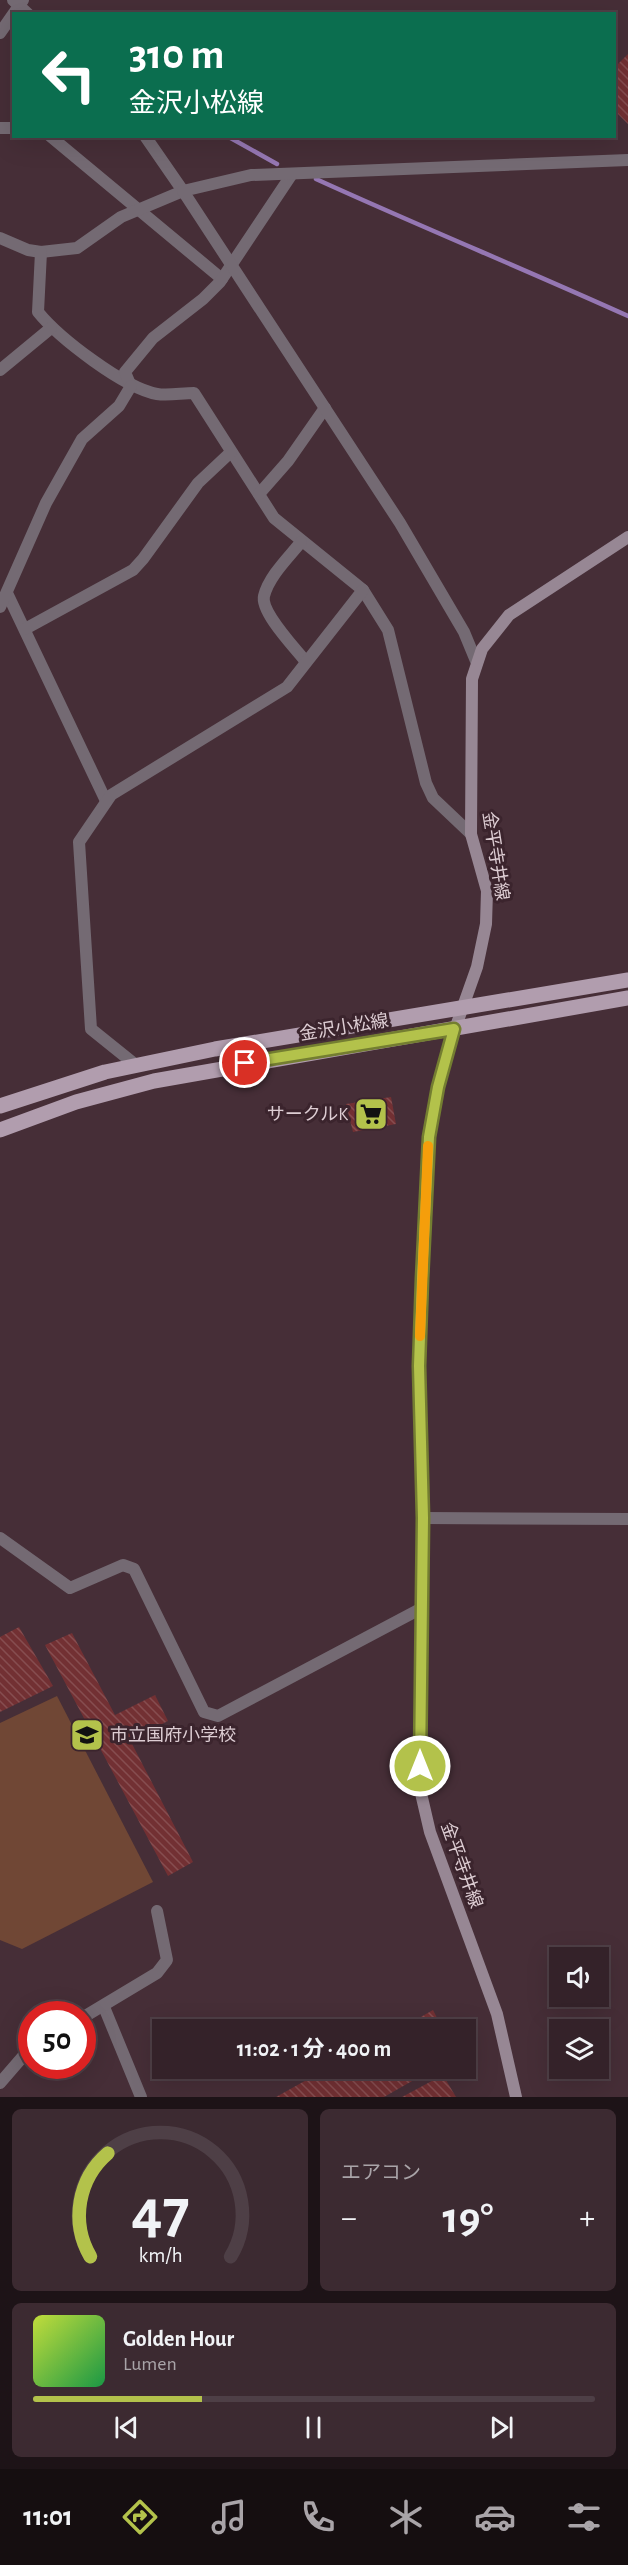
<!DOCTYPE html>
<html lang="ja">
<meta charset="utf-8">
<style>
:root{--surface:#342229;--page:#3c2a31;--text:#f1f3f6;--muted:#a9a4a8;--line:#4e3f46;--accent:#b3c24b}
body{margin:0;font-family:"Alegreya Sans","Noto Sans JP",sans-serif;background:var(--page);color:var(--text);height:100vh;display:flex;flex-direction:column;font-size:22px;white-space:nowrap}
*{box-sizing:border-box;margin:0}
p{font-size:20px;color:var(--muted)}
.icon{flex:none;width:33px;height:33px;fill:none;stroke:currentColor;stroke-width:2;stroke-linecap:round;stroke-linejoin:round}
.map{position:relative;height:2097px;overflow:hidden}
.side{display:flex;flex-direction:column;gap:12px;padding:12px;background:#1d1317;flex:1}
.side>*{flex:none}
.hud{position:absolute;left:12px;top:12px;width:604px;height:126px;border-radius:0px;box-shadow:0 6px 24px #0002,0 0 0 2px var(--line);background:#0b6e4f;color:#fff;overflow:hidden}
.buttons{position:absolute;left:549px;top:1947px;display:grid;gap:12px}
.buttons a{display:grid;place-items:center;width:60px;height:60px;border-radius:0px;background:var(--surface);box-shadow:0 6px 24px #0002,0 0 0 2px var(--line);font-size:30px}
.speed{position:absolute;left:18px;top:2001px;display:flex;gap:12px;font-size:30px;font-weight:700;text-align:center}
.speed>*{display:grid;place-content:center;width:78px;height:78px;border-radius:50%;background:var(--surface);box-shadow:0 6px 24px #0002,0 0 0 2px var(--line);line-height:1}
.speed .limit{border:9px solid #d22;background:#fff;color:#111}
.pin{position:absolute;display:grid;place-items:center;width:51px;height:51px;color:#fff;margin:-26px;border:3px solid #fff;border-radius:50%;box-shadow:0 2px 6px #0007}
.me{position:absolute;width:66px;margin:-33px;rotate:0deg;stroke-linejoin:round;filter:drop-shadow(0 0 4px #0008)}
.turn{display:flex;align-items:center;gap:21px;height:126px;padding:0 18px;font-size:27px}
.turn .icon{width:78px;height:78px;stroke-width:2.5}
.turn b{display:block;font-size:42px;line-height:51px}
.big{font-size:45px;font-weight:700;line-height:1.1}
.side .widget{flex:1;display:flex;flex-direction:column;justify-content:center;gap:9px;min-width:0;padding:0 21px;border-radius:9px;background:var(--page)}
.side .dial{align-items:center;gap:0}
.dial svg{height:156px;overflow:visible;fill:none;stroke:var(--line);stroke-width:7;stroke-linecap:round;text-anchor:middle}
.dial text{fill:var(--text);stroke:none}
.song{display:flex;align-items:center;gap:18px}
.cover{width:72px;height:72px;border-radius:9px;background:linear-gradient(135deg,hsl(70 70% 55%),hsl(140 70% 35%))}
.played{height:6px;border-radius:3px;background:linear-gradient(90deg,var(--accent) 30%,var(--line) 30%)}
.keys{display:flex;justify-content:space-around;direction:ltr}
.heat{display:flex;justify-content:space-between;align-items:center;font-size:33px;direction:ltr}
.side .tiles{flex:1;display:grid;gap:12px;grid-template-columns:1fr 1fr}
.widget:last-child{grid-column:span 2}
.trip{position:absolute;left:152px;top:2019px;width:324px;height:60px;border-radius:0px;background:var(--surface);box-shadow:0 6px 24px #0002,0 0 0 2px var(--line);font-weight:700;line-height:60px;text-align:center}
.dock{display:flex;height:96px;justify-content:space-around;align-items:center;background:#150e10;color:var(--muted)}
.dock .icon{width:42px;height:42px}
.dock .active{color:var(--accent)}
.dock b{font-size:27px;color:var(--text)}
.map>svg:first-child{display:block}
.pitch{fill:#704735}
.lines{fill:none;stroke-linecap:round;stroke-linejoin:round}
.stream{stroke:#9577b3;stroke-width:4.5}
.building{fill:url(#building-back-hatch)}
.minor{stroke:#746a73;stroke-width:12}
.tertiary{stroke:#746a73;stroke-width:12}
.secondary{stroke:#978794;stroke-width:12}
.primary{stroke:#b19dae;stroke-width:15}
.route-casing{stroke:#747e31;stroke-width:15}
.route{stroke:#b3c24b;stroke-width:10}
.slow{stroke:#f59e0b;stroke-width:10}
.labels{text-anchor:middle;stroke-width:6;stroke-linejoin:round;paint-order:stroke}
.street-label{font-size:18px;fill:#ddcdd3;stroke:#3b242d}
.poi-label{font-size:18px;fill:#ddcdd3;stroke:#3b242d;text-anchor:end}
</style>
<div class="map">
<svg width="628" height="2097" viewBox="0 0 628 2097">
<defs>
<pattern id="building-back-hatch" width="6" height="6" patternUnits="userSpaceOnUse" patternTransform="scale(1.5)"><rect width="6" height="6" fill="#723033"/><path d="M-1 5l2 2M0 0l6 6M5-1l2 2" fill="none" stroke="#864d50"/></pattern>
</defs>
<rect width="100%" height="100%" fill="#462e37"/>
<polygon class="pitch" points="57,1696 153,1882 22,1949 0,1940 0,1723"/>
<g class="lines">
<g class="stream">
<polyline points="227,136 277,164"/>
<path d="M 316,179 C 419,226 524,269 628,316"/>
</g>
</g>
<g class="building">
<polygon points="628,54 628,124 615,111 615,67"/>
<polygon points="391,1097 396,1124 353,1132 346,1104"/>
<polygon points="19,1627 53,1686 0,1712 0,1637"/>
<polygon points="72,1633 115,1715 155,1695 168,1721 130,1740 193,1862 168,1876 45,1645"/>
<polygon points="433,2010 443,2030 398,2030"/>
<polygon points="328,2068 435,2068 384,2097 276,2097"/>
<polygon points="443,2075 456,2097 402,2097"/>
</g>
<g class="lines">
<g class="minor">
<polyline points="0,33 23,0"/>
<polyline points="0,128 14,128"/>
<polyline points="50,136 222,279"/>
<polyline points="0,238 28,250 41,252 77,248 121,217 183,191"/>
<path d="M 41,252 L 38,312 C 59,338 124,388 157,394 C 168,396 182,393 194,393 L 274,518 L 363,590 L 388,630 L 426,783 L 433,798 L 471,834"/>
<polyline points="0,370 51,328"/>
<polyline points="130,384 125,372 153,338 203,299 220,282 292,174"/>
<polyline points="259,494 288,461 325,408"/>
<path d="M 301,542 C 289,557 269,576 264,596 C 260,612 296,649 306,662"/>
<polyline points="7,593 106,801"/>
<polyline points="0,607 46,503 82,439 119,406 131,386"/>
<polyline points="25,629 133,570 143,559 198,483 231,452"/>
<polyline points="137,1066 91,1029 79,842 111,795 287,687 363,590"/>
<polyline points="423,1518 628,1519"/>
<polyline points="0,1538 70,1588 123,1565 134,1569 204,1712 218,1716 422,1608"/>
<polyline points="104,2007 141,2097"/>
<polyline points="82,2018 157,1973 167,1960 157,1911"/>
<polyline points="0,2083 32,2046"/>
</g>
<g class="tertiary">
<polyline points="13,0 28,14"/>
<polyline points="145,136 183,191"/>
<polyline points="476,661 464,632 400,523 183,191 251,175 628,160"/>
</g>
<polyline class="secondary" points="516,2097 497,2014 430,1832 420,1789 423,1518 419,1366 429,1137 438,1087 455,1029 477,967 486,924 487,891 471,834 472,679 482,649 509,615 628,537"/>
<g class="primary">
<polyline points="0,1106 105,1072 215,1049 628,980"/>
<polyline points="0,1130 76,1102 154,1081 628,998"/>
</g>
</g>
<g class="lines">
<defs>
<polyline id="route" points="245,1063 454,1029 438,1087 429,1137 422,1279 419,1366 423,1518 420,1766"/>
</defs>
<use href="#route" class="route-casing"/>
<use href="#route" class="route"/>
<polyline class="slow" points="420,1336 428,1146"/>
</g>
<defs>
<symbol id="supermarket-square" viewBox="-11 -11 22 22"><rect x="-9" y="-9" width="18" height="18" rx="4" fill="#b3c24b" stroke="#3b242d"/><path d="M-6-5.5h2.5l.6 2H6L4.5 2H-2.5L-4.4-4H-6ZM-1.5 3.2a1.3 1.3 0 1 0 .1 0ZM3 3.2a1.3 1.3 0 1 0 .1 0Z" fill="#111"/></symbol>
<symbol id="school-square" viewBox="-11 -11 22 22"><rect x="-9" y="-9" width="18" height="18" rx="4" fill="#b3c24b" stroke="#3b242d"/><path d="M0-5L7-2L0 1L-7-2ZM-4 1L0 2.5L4 1V4Q0 6-4 4Z" fill="#111"/></symbol>
</defs>
<g fill-rule="evenodd">
<use href="#supermarket-square" x="352" y="1095" width="38" height="38"/>
<use href="#school-square" x="68" y="1716" width="38" height="38"/>
</g>
<g class="labels">
<g class="street-label">
<text transform="translate(496 856) rotate(81)" y="6">金平寺井線</text>
<text transform="translate(344 1027) rotate(-9)" y="6">金沢小松線</text>
<text transform="translate(462 1865) rotate(70)" y="6">金平寺井線</text>
</g>
<g class="poi-label">
<text x="348" y="1120">サークルK</text>
<text x="110" y="1741" text-anchor="start">市立国府小学校</text>
</g>
</g>
</svg>
<div class="buttons">
<a><svg class="icon" aria-label="sound" viewBox="0 0 24 24"><path d="M4 9h4l5-4v14l-5-4H4zM17 9q2 3 0 6"/></svg></a>
<a><svg class="icon" aria-label="layers" viewBox="0 0 24 24"><path d="M12 4l9 5-9 5-9-5zM3 14l9 5 9-5"/></svg></a>
</div>
<div class="speed"><div class="limit">50</div></div>
<div class="pin" style="left:245px;top:1063px;background:#d93025"><svg class="icon" aria-label="arrive" viewBox="0 0 24 24"><path d="M6 21V4h12l-3 4 3 4H6"/></svg></div>
<svg class="me" style="left:420px;top:1766px" viewBox="-20 -20 40 40"><circle r="17" fill="#b3c24b" stroke="#fff" stroke-width="3"/><path d="M0-11L8 9 0 5-8 9z" fill="#fff"/></svg>
<div class="trip">11:02 · 1 分 · 400 m</div>
<div class="hud">
<div class="turn"><svg class="icon" aria-label="left" viewBox="0 0 24 24"><path d="M17 20v-9H6M10 6l-5 5 5 5"/></svg><div><b>310 m</b>金沢小松線</div></div>
</div>
</div>
<section class="side">
<div class="tiles">
<div class="widget dial"><svg viewBox="0 0 100 80">
<path d="M14 69A42 42 0 1 1 86 69"/>
<path d="M14 69A42 42 0 0 1 23 16" stroke="#b3c24b"/>
<text x="50" y="56" font-size="32" font-weight="700">47</text>
<text x="50" y="72" font-size="11">km/h</text>
</svg></div>
<div class="widget"><p>エアコン</p>
<div class="heat"><a>−</a><b class="big">19°</b><a>+</a></div>
</div>
<div class="widget">
<div class="song"><i class="cover"></i><div><b>Golden Hour</b><p>Lumen</p></div></div>
<div class="played"></div>
<div class="keys"><svg class="icon" aria-label="previous" viewBox="0 0 24 24"><path d="M18 5L8 12l10 7zM5 5v14"/></svg><svg class="icon" aria-label="pause" viewBox="0 0 24 24"><path d="M8 5v14M16 5v14"/></svg><svg class="icon" aria-label="next" viewBox="0 0 24 24"><path d="M6 5l10 7-10 7zM19 5v14"/></svg></div>
</div>
</div>
</section>
<nav class="dock">
<b>11:01</b>
<svg class="icon active" aria-label="directions" viewBox="0 0 24 24"><path d="M12 3l9 9-9 9-9-9zM9 14v-3h6M13 9l2 2-2 2"/></svg>
<svg class="icon" aria-label="music" viewBox="0 0 24 24"><path d="M9 18V5l10-2v13"/><circle cx="6" cy="18" r="3"/><circle cx="16" cy="16" r="3"/></svg>
<svg class="icon" aria-label="phone" viewBox="0 0 24 24"><path d="M5 4h4l2 5-3 2q2 4 5 5l2-3 5 2v4C11 20 4 13 5 4z"/></svg>
<svg class="icon" aria-label="climate" viewBox="0 0 24 24"><path d="M12 3v18M4 7l16 10M4 17L20 7"/></svg>
<svg class="icon" aria-label="car" viewBox="0 0 24 24"><path d="M5 17H2v-5l4-1 3-4h7l3 4 3 1v5h-3M9 17h6M6 11h13"/><circle cx="7" cy="17" r="2"/><circle cx="17" cy="17" r="2"/></svg>
<svg class="icon" aria-label="filters" viewBox="0 0 24 24"><path d="M4 7h16M4 17h16"/><circle cx="9" cy="7" r="2"/><circle cx="15" cy="17" r="2"/></svg>
</nav>
